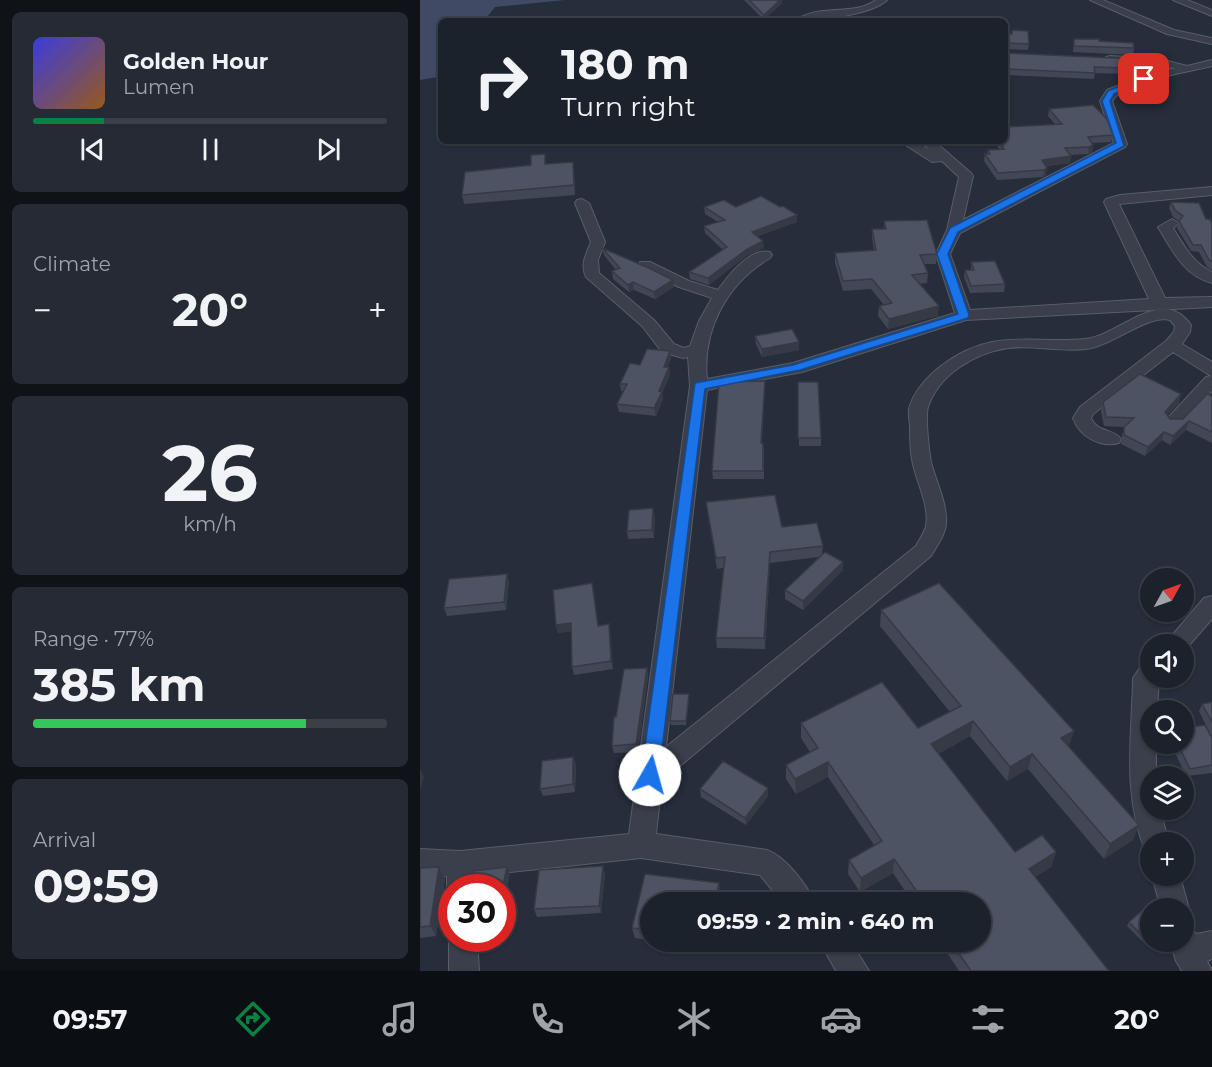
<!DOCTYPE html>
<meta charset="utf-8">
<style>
:root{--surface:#1c222c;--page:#252a34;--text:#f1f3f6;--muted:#a0a4a9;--line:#3a3f48;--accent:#0b8043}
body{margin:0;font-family:Montserrat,sans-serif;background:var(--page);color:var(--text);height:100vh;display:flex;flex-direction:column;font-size:22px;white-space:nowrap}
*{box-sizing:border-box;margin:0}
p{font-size:20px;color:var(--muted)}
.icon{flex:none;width:33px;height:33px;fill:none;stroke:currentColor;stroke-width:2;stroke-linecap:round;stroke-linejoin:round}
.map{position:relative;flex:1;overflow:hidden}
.panel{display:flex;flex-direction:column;gap:12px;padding:12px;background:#0f1318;width:420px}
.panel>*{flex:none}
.guide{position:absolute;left:18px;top:18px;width:570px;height:126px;border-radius:9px;box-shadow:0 2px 4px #0004,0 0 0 2px var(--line);background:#1c222c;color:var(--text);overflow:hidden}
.needle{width:39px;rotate:50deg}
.tools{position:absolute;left:720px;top:568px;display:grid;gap:12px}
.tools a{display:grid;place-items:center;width:54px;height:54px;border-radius:50%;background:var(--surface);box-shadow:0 2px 4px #0004,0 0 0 2px var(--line);font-size:30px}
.speed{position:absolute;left:18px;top:874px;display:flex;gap:12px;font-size:30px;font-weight:700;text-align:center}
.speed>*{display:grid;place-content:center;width:78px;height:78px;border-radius:50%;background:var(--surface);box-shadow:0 2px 4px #0004,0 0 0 2px var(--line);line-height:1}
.speed .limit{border:9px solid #d22;background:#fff;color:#111}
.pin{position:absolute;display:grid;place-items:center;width:51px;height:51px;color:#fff;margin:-26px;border-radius:12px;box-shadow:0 3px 9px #0006}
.me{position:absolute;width:66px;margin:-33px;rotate:7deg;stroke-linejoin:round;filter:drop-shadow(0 0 4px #0008)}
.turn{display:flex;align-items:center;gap:21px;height:126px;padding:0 24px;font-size:27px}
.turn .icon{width:78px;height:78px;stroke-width:2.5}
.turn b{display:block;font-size:42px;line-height:51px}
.big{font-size:45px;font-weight:700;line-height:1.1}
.panel .tile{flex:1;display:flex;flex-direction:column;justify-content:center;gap:9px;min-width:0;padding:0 21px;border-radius:9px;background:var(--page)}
.panel .dial{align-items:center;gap:0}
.dial b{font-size:78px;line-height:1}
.song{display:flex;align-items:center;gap:18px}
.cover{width:72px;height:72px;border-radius:9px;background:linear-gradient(135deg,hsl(240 70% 55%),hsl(30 70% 35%))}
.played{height:6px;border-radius:3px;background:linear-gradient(90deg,var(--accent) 20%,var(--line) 20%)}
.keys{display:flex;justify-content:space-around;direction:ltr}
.heat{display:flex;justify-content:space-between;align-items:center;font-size:33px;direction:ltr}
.charge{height:9px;border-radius:4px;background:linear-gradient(90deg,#34c759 77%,var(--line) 0)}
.trip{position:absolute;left:220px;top:892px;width:351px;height:60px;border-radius:30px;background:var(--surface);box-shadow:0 2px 4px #0004,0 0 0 2px var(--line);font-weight:700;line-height:60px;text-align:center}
.menu{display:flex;height:96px;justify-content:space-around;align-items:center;background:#0b0e12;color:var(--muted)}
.menu .icon{width:42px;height:42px}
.menu .selected{color:var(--accent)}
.menu b{font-size:27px;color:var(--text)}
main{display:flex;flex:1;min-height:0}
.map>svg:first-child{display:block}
.water{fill:#404a64}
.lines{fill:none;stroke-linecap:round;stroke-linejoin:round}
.street-casing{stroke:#585d69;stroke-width:2}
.street{fill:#3a3f4b;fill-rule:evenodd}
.wall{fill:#424755}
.shaded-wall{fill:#363a45}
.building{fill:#4d5363;stroke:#363a45;stroke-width:1.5}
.route{fill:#1a73e8;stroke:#114b97;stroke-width:1.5}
</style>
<main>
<section class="panel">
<div class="tile">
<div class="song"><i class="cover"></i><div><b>Golden Hour</b><p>Lumen</p></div></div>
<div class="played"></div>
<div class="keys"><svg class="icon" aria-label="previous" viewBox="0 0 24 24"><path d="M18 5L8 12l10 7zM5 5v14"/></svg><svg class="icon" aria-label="pause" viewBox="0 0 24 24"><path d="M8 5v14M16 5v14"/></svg><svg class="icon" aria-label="next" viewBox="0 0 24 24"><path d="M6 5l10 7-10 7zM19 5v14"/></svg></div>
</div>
<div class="tile"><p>Climate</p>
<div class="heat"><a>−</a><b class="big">20°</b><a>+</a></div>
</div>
<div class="tile dial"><b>26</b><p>km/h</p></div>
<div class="tile"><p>Range · 77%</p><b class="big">385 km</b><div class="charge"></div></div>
<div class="tile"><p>Arrival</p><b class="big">09:59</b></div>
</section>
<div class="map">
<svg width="792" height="971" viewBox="0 0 792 971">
<rect width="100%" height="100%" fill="#262d3b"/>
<polygon class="water" points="0,0 145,0 75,7 64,21 21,21 21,74 18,77 0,80"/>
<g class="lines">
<defs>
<g id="street">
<path d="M 456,0 L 467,0 C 452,15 396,21 375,21 C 397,3 433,17 456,0 Z"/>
<polygon points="670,0 683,0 754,30 792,38 792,44 747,34"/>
<polygon points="753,0 767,0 792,10 792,16"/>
<path d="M 690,56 L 740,59 L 767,66 L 792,60 L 792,66 C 769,72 703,81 692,101 L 707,144 L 705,147 L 540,233 L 530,254 L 550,310 L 729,299 L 684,202 L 686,199 L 700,195 L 792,187 L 792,195 L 699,204 L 745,298 L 792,297 L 792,307 L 546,320 L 382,372 L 287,390 L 246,747 L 496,546 C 499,540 505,532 506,526 C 510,504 495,480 492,459 C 490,449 490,438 490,427 C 490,422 488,414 489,409 C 493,392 508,376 521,366 C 573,327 608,344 665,339 C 699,336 742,284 771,325 L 770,332 L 762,344 L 792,362 L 792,391 L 759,426 L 747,426 L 744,422 L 786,377 L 791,376 L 753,352 L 673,414 L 671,418 C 677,433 693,428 701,439 L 699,443 C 680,448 659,436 653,418 L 660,407 L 746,341 L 754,332 L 755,326 L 750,320 C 728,314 692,346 666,349 C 640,352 614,345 588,348 C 555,353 519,374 508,407 C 505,417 509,451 511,462 C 516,482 527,502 526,523 C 526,534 516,547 511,556 L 242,781 L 236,834 L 347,850 C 366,857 387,885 395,903 L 363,903 L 340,875 L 221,858 L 54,876 L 55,888 L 32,888 L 32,898 L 27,888 L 27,876 L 0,875 L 0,849 L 40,851 L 209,834 L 270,386 L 268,357 L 263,358 L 242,352 L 222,326 L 166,277 C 160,265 166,254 171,242 L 155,203 L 157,200 L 162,199 L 169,203 L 185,242 L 178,260 L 179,273 L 234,320 L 254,344 L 264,348 L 270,346 L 279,321 L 292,298 L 259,287 L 220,268 L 218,265 L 220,262 L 230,262 L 269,281 L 298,290 C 308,276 330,247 350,252 L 352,255 L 350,258 C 307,283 282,330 287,379 L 373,363 L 535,313 L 516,254 L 527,230 L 539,177 L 522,161 L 512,162 L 479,141 L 494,141 L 509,149 L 501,141 L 514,141 L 551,173 L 553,176 L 543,220 L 694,143 L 680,101 L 687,90 L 720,77 L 756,68 L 686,61 L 686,57 Z"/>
<path d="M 752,219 L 759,223 L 753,228 C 764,246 773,263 792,272 L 792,283 C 764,276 752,250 738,227 Z"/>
<polygon points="792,596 792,619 764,651 764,645 744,645 784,598"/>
<path d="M 730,662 L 730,678 L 739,678 L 737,711 L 730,711 L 730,744 L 736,744 L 736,777 L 730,777 L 730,810 L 740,810 L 749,843 L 730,843 L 730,853 L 726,852 C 702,797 712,736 713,678 L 722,665 Z"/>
<polygon points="732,876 760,876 769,909 765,919 764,909 741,909"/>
<polygon points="764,927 774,931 776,934 792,931 792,959 787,961 792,971 762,971 756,961 750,942 764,942"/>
<polygon points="32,932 32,939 57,939 59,971 29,971 29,939"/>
<polygon points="400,942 431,942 449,971 416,971"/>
</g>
</defs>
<use href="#street" class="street-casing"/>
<use href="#street" class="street"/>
</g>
<g class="wall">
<polygon points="324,0 362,0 362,3 344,20"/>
<polygon points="592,30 609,44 608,50 585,49 585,33 592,34"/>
<polygon points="654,39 679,41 714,48 713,55 653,52"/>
<polygon points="585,53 716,62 715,68 705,67 704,74 675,73 674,79 585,75"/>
<polygon points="629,109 693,135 691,142 672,143 673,145 672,152 668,154 650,155 651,156 650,163 626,166 626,175 623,177 577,180 564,161 565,154 567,154 568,150 579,149 574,141 585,141 635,124 628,116"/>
<polygon points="153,162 154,172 155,195 44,204 42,195 127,164"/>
<polygon points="751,202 786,219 792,224 792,270 787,267 779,252 771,251 757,228 759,221 753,217 749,208"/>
<polygon points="284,207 316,207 377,215 377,222 338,236 344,248 326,256 289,285 270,279 269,272 303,250 285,233 284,226 298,222 285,214"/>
<polygon points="464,221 517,254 516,264 504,264 508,273 507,283 500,284 518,316 468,329 458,316 459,306 464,305 451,289 423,291 415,263 415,253 454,250 452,238 452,229 464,229"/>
<polygon points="182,248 253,280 254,287 235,299 214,290 209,292 193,279 192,271 196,270 184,255"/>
<polygon points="551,262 585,284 584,292 550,293 544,277 545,270 551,270"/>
<polygon points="335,336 379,342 379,350 342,357 336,344"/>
<polygon points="250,351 251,359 247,367 249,367 250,375 242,393 243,399 236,416 199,412 197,404 204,391 201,391 200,384 220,365"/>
<polygon points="345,381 342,443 344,451 344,479 293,479 292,471"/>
<polygon points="378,382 401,438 401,446 379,446"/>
<polygon points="792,396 792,443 766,430 750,445 742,440 725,456 701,444 702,436 704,427 684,426 681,411 683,402 759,403 747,415 750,419 763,419"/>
<polygon points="286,502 362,527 403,546 402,554 423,562 423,570 383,610 365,599 365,590 399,557 350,563 345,649 297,648 296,638 303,568 297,569"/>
<polygon points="235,517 234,538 208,539 207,531"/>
<polygon points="87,574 89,582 86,610 27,616 24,608"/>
<polygon points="174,591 178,626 189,624 190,632 193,669 154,675 152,667 151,631 138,633 136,625"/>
<polygon points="461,610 654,731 648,746 713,840 684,859 608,769 587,781 550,736 518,754 595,852 636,852 631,867 615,877 689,971 539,971 520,942 561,942 561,903 493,903 473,873 440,892 428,874 429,860 454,845 408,777 376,794 366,779 366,765 390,752 381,738 381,723 498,728 530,712 460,626"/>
<polygon points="227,668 228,676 218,752 194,753 192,746 196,717"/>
<polygon points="269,698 266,725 251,725 250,721"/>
<polygon points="792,702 792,738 779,711 782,704"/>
<polygon points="792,738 792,773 766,776 751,744 764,744"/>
<polygon points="153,757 156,765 155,792 123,796 120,789"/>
<polygon points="280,789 348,796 326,825 281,797"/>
<polygon points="19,867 25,878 16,936 0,938 0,868"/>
<polygon points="185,874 181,913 117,917 114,909"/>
<polygon points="225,874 299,883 300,893 298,903 231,903 231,940 215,938 212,928"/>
<polygon points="709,922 730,942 732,942 727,946 707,926"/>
<polygon points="247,942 291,942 290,947"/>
</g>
<g class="shaded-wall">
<polygon points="360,0 362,0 362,3 344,20 344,15"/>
<polygon points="673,145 672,152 668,154 669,147"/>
<polygon points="651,156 650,163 620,166 622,160"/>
<polygon points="627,168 626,175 623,177 624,170"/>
<polygon points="377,215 377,222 332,238 332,232"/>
<polygon points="343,241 344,248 326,256 289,285 288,278 326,250"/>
<polygon points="253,280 254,287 235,299 234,292"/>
<polygon points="213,282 214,290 209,292 208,285"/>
<polygon points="519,306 518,316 468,329 469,319"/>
<polygon points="379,342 379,350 342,357 342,349"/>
<polygon points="250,351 251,359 244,374 244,367"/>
<polygon points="249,367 250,375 242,393 243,399 236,416 234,408 239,391"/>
<polygon points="345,381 345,389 341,451 341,443"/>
<polygon points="761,394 759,403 742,421 745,412"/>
<polygon points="769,421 766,430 750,445 753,436"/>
<polygon points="744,432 742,440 725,456 728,447"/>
<polygon points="233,508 235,517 234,538 232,530"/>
<polygon points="350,552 350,563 345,649 344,638"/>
<polygon points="423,562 423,570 383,610 383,601"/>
<polygon points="87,574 89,582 86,610 84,602"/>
<polygon points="172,583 174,591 179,634 178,626"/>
<polygon points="151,623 153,631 138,633 136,625"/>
<polygon points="189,624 190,632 193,669 191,661"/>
<polygon points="227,668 228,676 218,752 216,744"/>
<polygon points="553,721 550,736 509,759 511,744"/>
<polygon points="654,731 649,746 637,753 641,738"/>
<polygon points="612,754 608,769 587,781 590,767"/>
<polygon points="153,757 156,765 155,792 153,784"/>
<polygon points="408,762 408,777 376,794 375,779"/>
<polygon points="0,769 4,777 0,790"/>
<polygon points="348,788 348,796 326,825 325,818"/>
<polygon points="719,825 713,840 684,859 690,844"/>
<polygon points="636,852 631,867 605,883 609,869"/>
<polygon points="474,859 473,873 440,892 441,878"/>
<polygon points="183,866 185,874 181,913 179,906"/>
<polygon points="19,867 25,878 16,936 10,926"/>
<polygon points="87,867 90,874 82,915 82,890"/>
<polygon points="299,883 300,893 298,903 295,903"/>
</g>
<g class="building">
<polygon points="329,0 360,0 344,15"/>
<polygon points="325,17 326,21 321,21"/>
<polygon points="592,30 608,31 609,44 586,43 585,44 585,33 592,34"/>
<polygon points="654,39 679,39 679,41 713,43 714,48 654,46"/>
<polygon points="585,53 716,59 716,62 703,61 705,68 674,67 675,73 585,69"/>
<polygon points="673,105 687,119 693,135 668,137 673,145 669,147 645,148 651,156 622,160 627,168 624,170 578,173 565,154 570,154 568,150 584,149 579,141 585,141 585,127 642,124 629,109"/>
<polygon points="125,154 125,164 153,162 154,185 42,195 45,172 111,165 111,155"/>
<polygon points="341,196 360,207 363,206 377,215 332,232 343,241 326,250 288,278 269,272 307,247 284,226 305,220 284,207 304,200 316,207"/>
<polygon points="751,202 779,203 786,219 790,219 792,224 792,261 789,260 781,245 773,245 759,221 763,216 755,210"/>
<polygon points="507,220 517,254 500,255 508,273 492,275 519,306 469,319 459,306 472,303 452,279 423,281 415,253 456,250 452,229 466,229 464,221"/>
<polygon points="182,248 231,269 253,280 234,292 213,282 208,285 192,271 200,268"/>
<polygon points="575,261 585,284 551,286 545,270 554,270 551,262"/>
<polygon points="372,329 379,342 342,349 335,336"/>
<polygon points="227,349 250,351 244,367 249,367 239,391 242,392 234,408 197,404 207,384 200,384 210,363 220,365"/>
<polygon points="720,374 761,394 745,412 750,419 763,419 787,394 792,396 792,432 769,421 753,436 744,432 728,447 704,435 704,427 714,418 686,417 683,402"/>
<polygon points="345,381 341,443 343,443 343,471 292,471 299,382"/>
<polygon points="378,382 398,382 401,438 378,438"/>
<polygon points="355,495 362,527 397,523 403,546 350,552 344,638 296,638 305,557 296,558 286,502"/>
<polygon points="233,508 232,530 207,531 209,510"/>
<polygon points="405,552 423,562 383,601 365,590"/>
<polygon points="87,574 84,602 24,608 29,579"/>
<polygon points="172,583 178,626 189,624 191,661 152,667 151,623 136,625 133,590"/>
<polygon points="519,583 654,731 641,738 719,825 690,844 612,754 590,767 553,721 511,744 595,852 622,835 636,852 609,869 689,971 551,971 531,942 561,942 561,903 505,903 474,859 441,878 429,860 462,841 408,762 375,779 366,765 398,748 381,723 462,682 498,728 541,706 461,610"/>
<polygon points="227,668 216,744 192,746 194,717 196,717 204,669"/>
<polygon points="253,694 269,694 266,721 250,721"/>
<polygon points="792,702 792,722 782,704"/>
<polygon points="785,725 792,738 792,765 770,769 758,744 764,744 764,728"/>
<polygon points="153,757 153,784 120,789 122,761"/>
<polygon points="303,761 348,788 325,818 280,789"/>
<polygon points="183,866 179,906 114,909 119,870"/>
<polygon points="19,867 10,926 0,927 0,868"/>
<polygon points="87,867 82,890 82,888 48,888 49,883 54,881 53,871"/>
<polygon points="225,874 299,883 295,903 231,903 231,930 212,928"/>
<polygon points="725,908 730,913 730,941 729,943 709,922"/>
</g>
<polygon class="route" points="721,77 728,79 694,94 690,101 704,146 538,232 528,254 549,315 548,318 380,370 285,389 239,775 237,781 230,783 224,781 221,775 275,383 373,365 538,314 517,254 530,228 696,143 682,101 688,91"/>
</svg>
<div class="tools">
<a><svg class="needle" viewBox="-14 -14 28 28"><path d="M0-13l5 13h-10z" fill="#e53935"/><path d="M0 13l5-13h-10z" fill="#a0a4a9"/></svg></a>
<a><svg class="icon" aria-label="sound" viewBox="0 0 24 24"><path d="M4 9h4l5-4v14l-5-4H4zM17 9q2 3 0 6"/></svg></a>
<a><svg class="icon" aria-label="search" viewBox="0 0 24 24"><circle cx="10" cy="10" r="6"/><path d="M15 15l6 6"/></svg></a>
<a><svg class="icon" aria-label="layers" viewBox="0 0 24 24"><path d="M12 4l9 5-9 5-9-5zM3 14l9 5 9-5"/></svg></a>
<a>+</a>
<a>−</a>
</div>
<div class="speed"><div class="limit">30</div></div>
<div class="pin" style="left:724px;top:79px;background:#d93025"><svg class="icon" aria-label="arrive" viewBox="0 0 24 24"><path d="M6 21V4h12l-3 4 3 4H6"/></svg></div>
<svg class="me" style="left:230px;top:775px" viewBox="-20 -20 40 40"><circle r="19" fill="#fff"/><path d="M0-13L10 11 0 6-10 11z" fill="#1a73e8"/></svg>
<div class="trip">09:59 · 2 min · 640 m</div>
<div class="guide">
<div class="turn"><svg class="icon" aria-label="right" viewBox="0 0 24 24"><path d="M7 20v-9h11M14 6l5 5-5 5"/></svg><div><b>180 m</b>Turn right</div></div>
</div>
</div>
</main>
<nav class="menu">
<b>09:57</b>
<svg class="icon selected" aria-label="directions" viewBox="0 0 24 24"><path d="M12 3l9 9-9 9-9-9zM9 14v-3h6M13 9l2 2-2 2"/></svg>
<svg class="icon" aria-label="music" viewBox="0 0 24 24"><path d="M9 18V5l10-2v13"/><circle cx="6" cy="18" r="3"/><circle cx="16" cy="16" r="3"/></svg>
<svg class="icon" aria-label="phone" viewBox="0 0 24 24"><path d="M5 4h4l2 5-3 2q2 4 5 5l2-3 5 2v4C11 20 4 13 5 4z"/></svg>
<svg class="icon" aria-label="climate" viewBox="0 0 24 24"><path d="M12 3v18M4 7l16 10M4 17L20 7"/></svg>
<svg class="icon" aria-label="car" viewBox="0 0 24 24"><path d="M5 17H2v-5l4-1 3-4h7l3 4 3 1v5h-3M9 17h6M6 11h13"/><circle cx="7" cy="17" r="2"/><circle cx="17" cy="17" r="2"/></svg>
<svg class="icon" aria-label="filters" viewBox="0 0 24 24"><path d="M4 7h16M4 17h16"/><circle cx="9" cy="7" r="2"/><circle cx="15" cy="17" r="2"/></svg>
<b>20°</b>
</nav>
